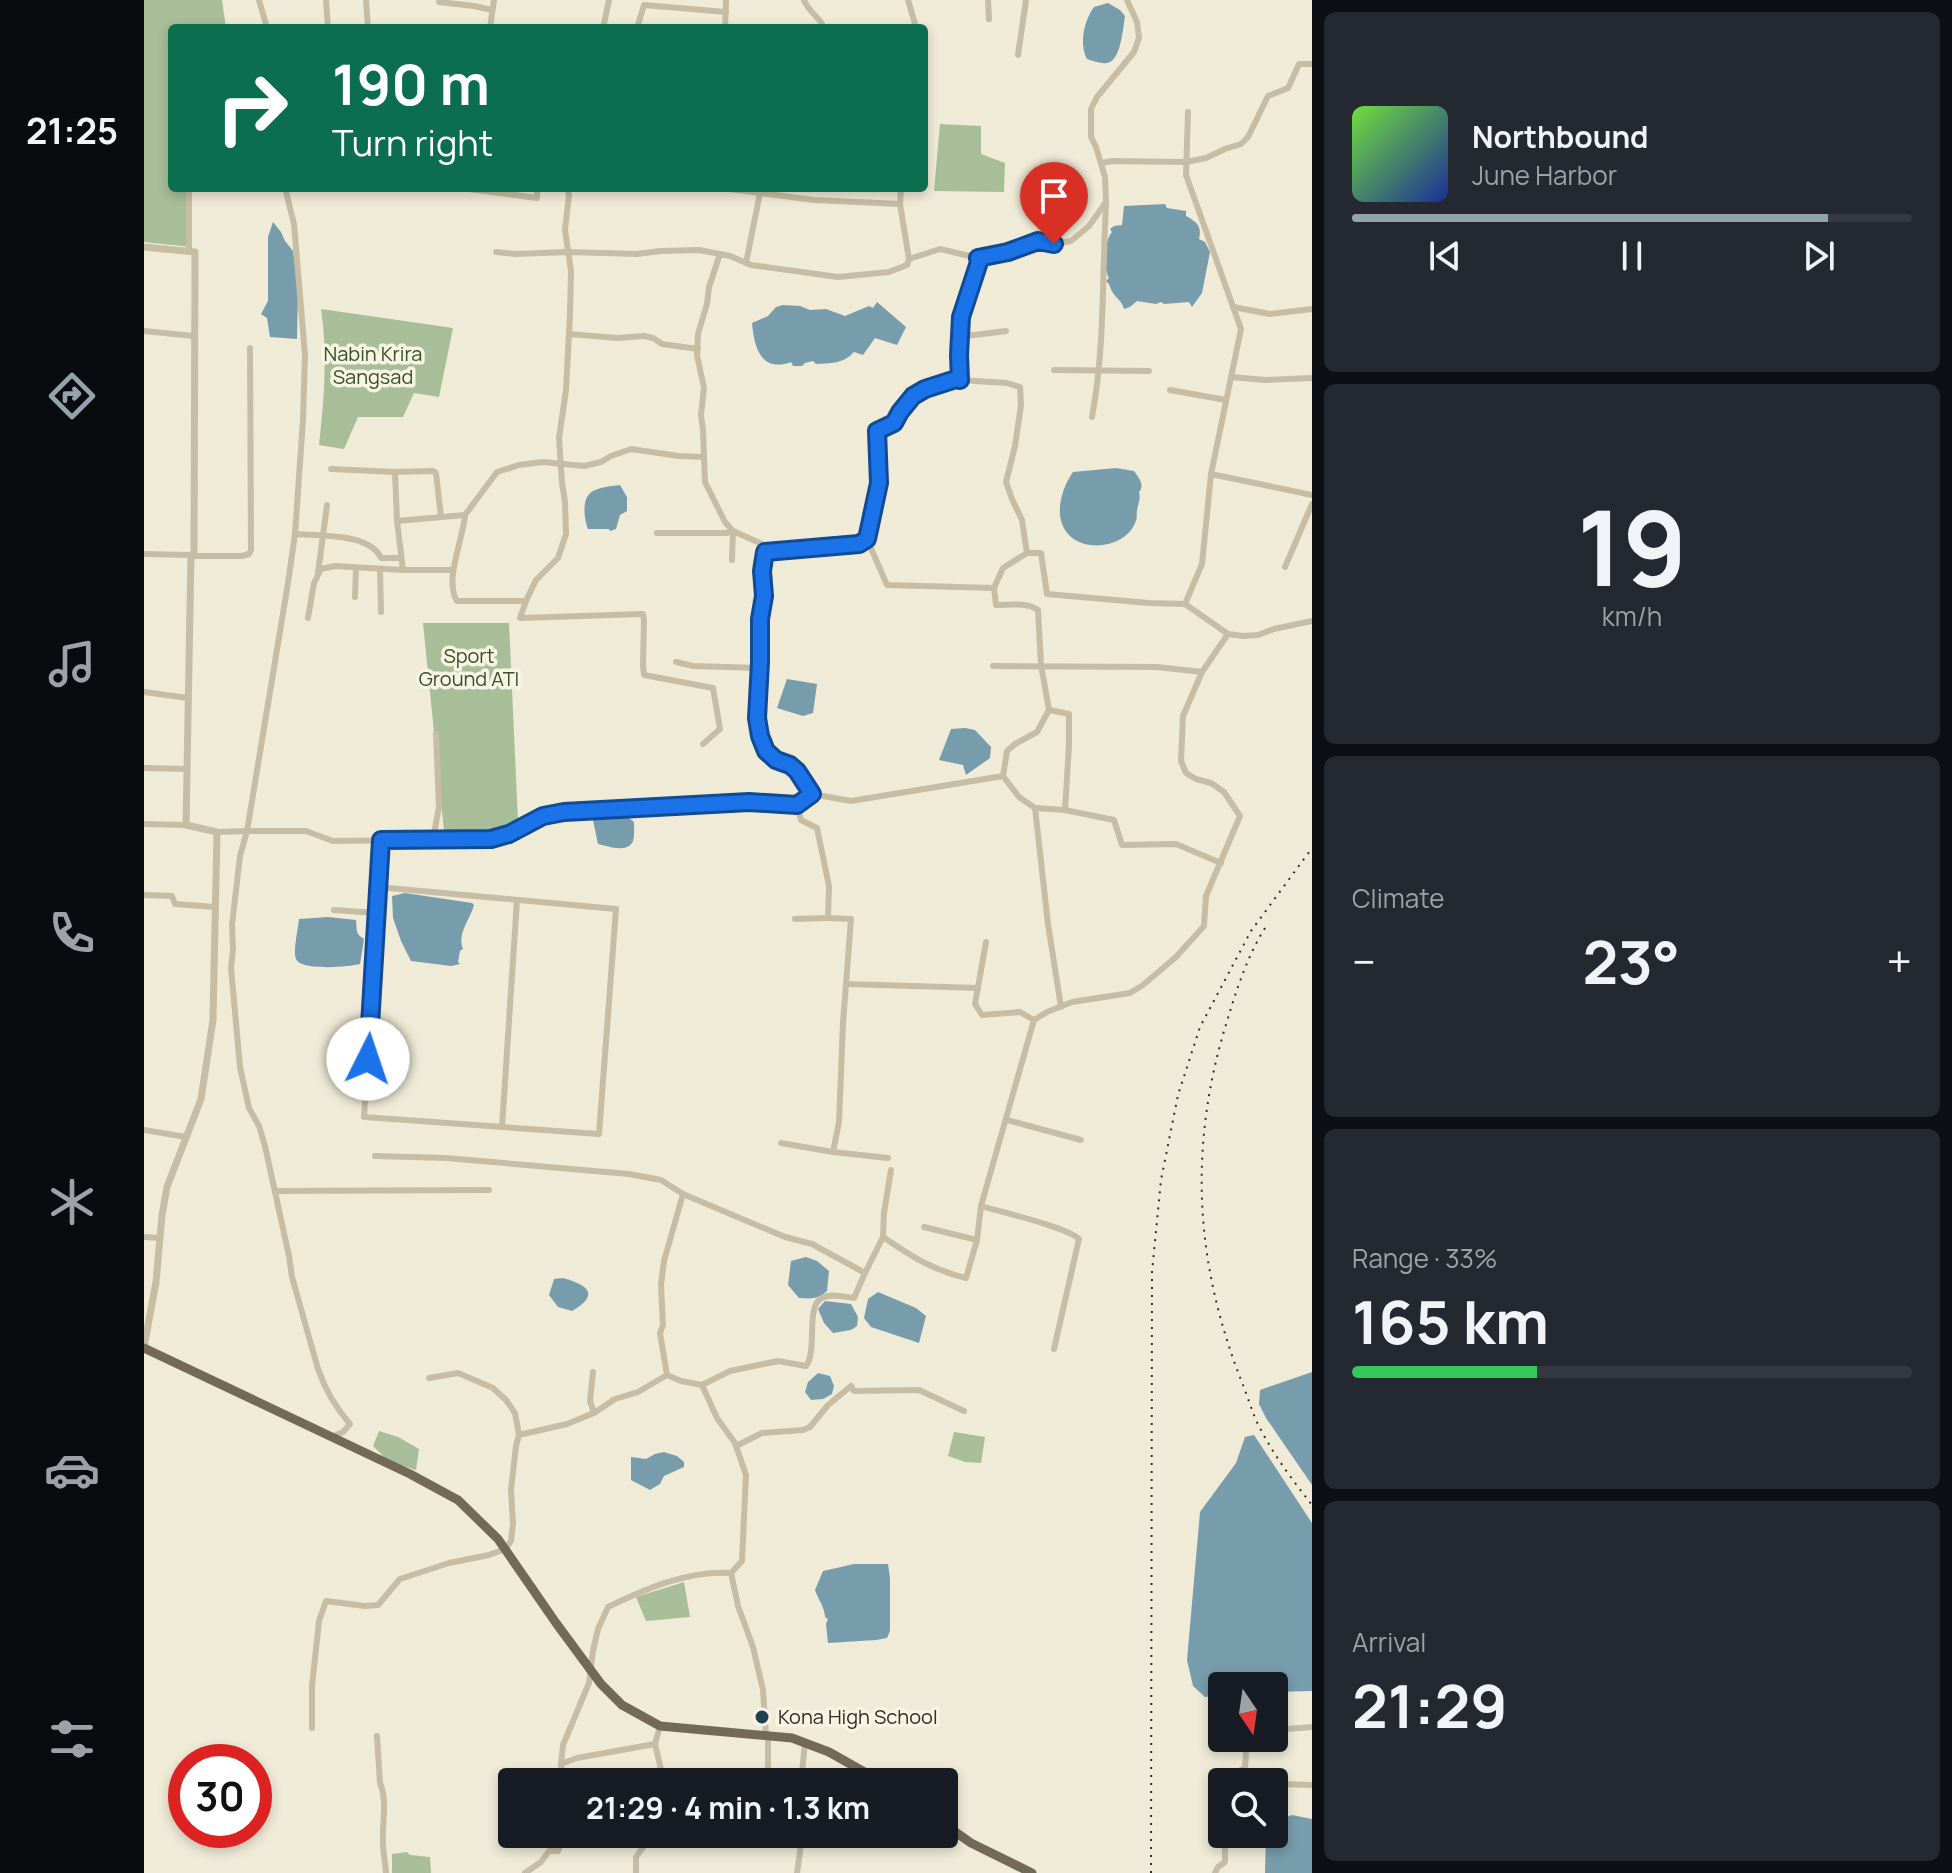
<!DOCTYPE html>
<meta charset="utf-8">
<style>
:root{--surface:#171b24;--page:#242831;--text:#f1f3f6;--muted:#9ea1a6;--line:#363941;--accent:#92a3ac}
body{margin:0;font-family:Manrope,sans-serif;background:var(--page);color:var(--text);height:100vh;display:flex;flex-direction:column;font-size:30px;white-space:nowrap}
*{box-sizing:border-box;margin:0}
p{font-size:26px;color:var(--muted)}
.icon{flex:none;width:44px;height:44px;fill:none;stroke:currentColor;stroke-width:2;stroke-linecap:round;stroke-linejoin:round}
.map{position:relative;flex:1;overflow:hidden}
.sheet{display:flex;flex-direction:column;gap:12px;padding:12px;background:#0d0f14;width:640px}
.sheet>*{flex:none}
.guide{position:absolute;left:24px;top:24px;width:760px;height:168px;border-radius:8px;box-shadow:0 4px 12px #0003;background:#0b6e4f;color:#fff;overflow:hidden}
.needle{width:52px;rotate:167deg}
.fabs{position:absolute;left:1064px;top:1672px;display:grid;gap:16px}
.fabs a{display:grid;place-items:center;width:80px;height:80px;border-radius:8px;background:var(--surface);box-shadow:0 4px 12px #0003;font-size:40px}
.speed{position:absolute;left:24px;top:1744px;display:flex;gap:16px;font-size:40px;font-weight:700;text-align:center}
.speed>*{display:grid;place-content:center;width:104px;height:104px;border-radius:50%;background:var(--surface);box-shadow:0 4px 12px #0003;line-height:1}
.speed .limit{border:12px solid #d22;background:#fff;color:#111}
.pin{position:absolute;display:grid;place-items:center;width:68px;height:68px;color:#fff;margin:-82px -34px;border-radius:50% 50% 50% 0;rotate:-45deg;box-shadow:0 0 8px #0007}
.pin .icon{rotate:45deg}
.me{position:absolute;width:88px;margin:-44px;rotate:4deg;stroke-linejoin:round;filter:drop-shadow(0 0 6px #0008)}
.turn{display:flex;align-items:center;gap:28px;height:168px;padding:0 32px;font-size:36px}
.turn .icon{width:104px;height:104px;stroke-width:2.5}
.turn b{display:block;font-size:56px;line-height:68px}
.big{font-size:60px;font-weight:700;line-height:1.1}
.sheet .card{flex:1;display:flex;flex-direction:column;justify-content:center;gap:12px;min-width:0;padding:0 28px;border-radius:12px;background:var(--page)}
.sheet .dial{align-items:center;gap:0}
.dial b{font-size:104px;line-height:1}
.song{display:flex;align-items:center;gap:24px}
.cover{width:96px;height:96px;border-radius:12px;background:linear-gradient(135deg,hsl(100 70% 55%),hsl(230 70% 35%))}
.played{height:8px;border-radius:4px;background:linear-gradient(90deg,var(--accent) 85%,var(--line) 85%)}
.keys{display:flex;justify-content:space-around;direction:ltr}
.heat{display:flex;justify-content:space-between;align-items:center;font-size:44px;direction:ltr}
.charge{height:12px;border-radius:6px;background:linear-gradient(90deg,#34c759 33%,var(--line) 0)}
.trip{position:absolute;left:354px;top:1768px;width:460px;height:80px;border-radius:8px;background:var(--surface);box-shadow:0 4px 12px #0003;font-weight:700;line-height:80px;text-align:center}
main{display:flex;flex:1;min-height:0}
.dock{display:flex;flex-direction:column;width:144px;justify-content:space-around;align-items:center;background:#090b0e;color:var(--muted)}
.dock .icon{width:56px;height:56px}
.dock .on{color:var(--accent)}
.dock b{font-size:36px;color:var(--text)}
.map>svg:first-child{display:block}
.green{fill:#a7be98}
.water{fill:#779cac}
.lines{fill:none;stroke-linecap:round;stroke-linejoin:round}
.minor{stroke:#c7bda4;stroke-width:6}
.tertiary{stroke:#c7bda4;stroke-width:7}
.primary{stroke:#746957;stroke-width:9}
.rail{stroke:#332d25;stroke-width:2;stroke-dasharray:2 6;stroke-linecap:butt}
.route-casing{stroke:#114b97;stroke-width:20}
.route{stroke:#1a73e8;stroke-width:14}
.poi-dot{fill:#1d4152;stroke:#f8f4e3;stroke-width:3}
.labels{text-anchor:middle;stroke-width:7;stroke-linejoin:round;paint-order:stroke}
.park-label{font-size:20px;fill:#38502a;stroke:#f8f4e3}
.poi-label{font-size:20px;fill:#332d25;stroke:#f8f4e3;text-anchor:start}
</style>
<main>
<nav class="dock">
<b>21:25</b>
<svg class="icon on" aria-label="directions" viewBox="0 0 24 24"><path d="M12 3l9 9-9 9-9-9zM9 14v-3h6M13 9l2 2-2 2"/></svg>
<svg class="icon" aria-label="music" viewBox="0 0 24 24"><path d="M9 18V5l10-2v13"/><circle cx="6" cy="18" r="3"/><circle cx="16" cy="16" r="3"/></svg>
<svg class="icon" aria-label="phone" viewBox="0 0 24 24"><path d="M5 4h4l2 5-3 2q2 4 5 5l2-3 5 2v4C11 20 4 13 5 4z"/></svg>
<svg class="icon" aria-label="climate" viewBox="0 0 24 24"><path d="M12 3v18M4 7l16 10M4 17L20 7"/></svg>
<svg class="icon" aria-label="car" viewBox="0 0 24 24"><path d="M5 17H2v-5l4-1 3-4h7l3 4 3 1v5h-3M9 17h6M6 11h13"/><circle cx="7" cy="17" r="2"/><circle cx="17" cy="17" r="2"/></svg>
<svg class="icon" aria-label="filters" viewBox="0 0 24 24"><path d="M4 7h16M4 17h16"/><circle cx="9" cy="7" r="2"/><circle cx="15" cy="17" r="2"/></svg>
</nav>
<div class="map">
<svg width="1168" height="1873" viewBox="0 0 1168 1873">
<rect width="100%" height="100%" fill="#f0ebd7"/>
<g class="green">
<polygon points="0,0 78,0 82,28 28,28 28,188 45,188 47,247 0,242"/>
<polygon points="796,124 837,126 837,154 861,163 860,192 790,191"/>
<path d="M 177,309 L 309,328 L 295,397 L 270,393 L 259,417 L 214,417 L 200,449 L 175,445 C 180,400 184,354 177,309 Z"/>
<polygon points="279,623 365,623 374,821 371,826 346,831 300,831"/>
<polygon points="235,1431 254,1437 275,1449 272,1470 244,1461 229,1446"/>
<polygon points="810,1432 841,1437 837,1463 821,1462 804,1456"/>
<polygon points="540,1582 546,1617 502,1621 492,1597"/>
<polygon points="263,1852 266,1855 286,1857 287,1873 248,1873 248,1854"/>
</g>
<g class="water">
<path d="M 964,3 L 976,10 L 981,16 C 979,28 977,61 963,63 C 957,64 949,61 943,59 C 935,43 940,21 950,7 Z"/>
<path d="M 1021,204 L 1023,208 L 1042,211 L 1042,216 C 1053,222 1058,226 1055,239 L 1061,242 L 1066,252 L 1058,293 L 1048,307 L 1045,302 L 1020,304 L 1017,302 L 1012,304 L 993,301 L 986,307 L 980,309 C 978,301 973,299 969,293 C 966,289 967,285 962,281 L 965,278 C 959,268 960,241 968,232 L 966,229 L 970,226 L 978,225 L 980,206 Z"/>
<polygon points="129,222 137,232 141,241 149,251 154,290 153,339 126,337 123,318 117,314 124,301 124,237"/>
<path d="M 733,302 L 762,327 L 753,345 L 731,338 L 719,355 L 710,352 C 699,364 687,363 672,364 L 669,361 L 661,363 L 658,366 L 649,366 L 647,362 C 617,373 610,347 608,323 L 624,316 L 632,307 L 639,305 L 656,306 L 666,310 L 682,309 L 701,316 L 725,306 L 729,308 Z"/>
<path d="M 972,468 L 990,471 C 995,478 1001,485 995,492 C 997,500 994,503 993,511 C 992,518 994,516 991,523 C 982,546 944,553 926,536 C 908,519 917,489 929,472 Z"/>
<path d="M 476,485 L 483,497 L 483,511 L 476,515 L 472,529 L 466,531 L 465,529 L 444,529 C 440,519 437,497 449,491 C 457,487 468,486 476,485 Z"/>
<polygon points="643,679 673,684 669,713 659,716 633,708"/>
<polygon points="821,728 831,730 847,747 846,758 822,775 819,765 795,760 807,729"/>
<path d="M 463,811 C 475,811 481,814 490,822 C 490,827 491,839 488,843 C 481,853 463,846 454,844 L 449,820 L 450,815 Z"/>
<path d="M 261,893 L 328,903 L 330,905 C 326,920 313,933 319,949 L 316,951 L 314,962 L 316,964 L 307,966 L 267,961 L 257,941 L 249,918 L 248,896 Z"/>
<path d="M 184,917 L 212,920 C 213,929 211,934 220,939 L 216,964 C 205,967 157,971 152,959 C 149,951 154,929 155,919 Z"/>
<path d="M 662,1257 L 673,1261 L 685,1271 L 683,1291 C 674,1299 667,1299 655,1298 L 644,1285 L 647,1261 Z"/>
<path d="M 419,1278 C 443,1285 457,1294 428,1311 L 414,1307 L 405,1295 L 410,1279 Z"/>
<polygon points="734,1292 772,1308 782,1316 775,1343 727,1327 720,1318 724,1299"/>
<polygon points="681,1301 707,1304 714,1317 713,1326 707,1330 689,1333 680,1323 674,1309"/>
<polygon points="1168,1372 1168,1485 1122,1418 1115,1404 1116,1390"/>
<polygon points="674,1373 686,1376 690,1386 688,1394 679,1399 667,1400 661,1392 664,1382"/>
<polygon points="1110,1435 1168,1523 1168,1691 1130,1692 1130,1686 1078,1686 1078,1695 1061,1697 1049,1686 1043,1660 1056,1512 1092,1463 1101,1437"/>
<polygon points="520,1452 533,1456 540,1462 540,1467 520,1476 516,1484 506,1490 487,1480 487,1457 502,1459 511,1454"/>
<path d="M 710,1564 L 744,1564 L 746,1578 L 746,1631 L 743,1638 L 732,1640 L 684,1643 L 682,1624 L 684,1619 L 681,1617 C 681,1608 674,1599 671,1590 L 679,1571 Z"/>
<polygon points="1148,1815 1168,1819 1168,1873 1121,1873 1122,1834 1130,1834 1130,1822"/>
</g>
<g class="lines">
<g class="minor">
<polyline points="115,0 123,28"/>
<polyline points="182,0 184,28"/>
<polyline points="222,0 224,28"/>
<path d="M 660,0 C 666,14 676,17 680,28"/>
<polyline points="764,0 771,24"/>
<polyline points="844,0 845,19"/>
<polyline points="295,2 330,6 348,10"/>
<polyline points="346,28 350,0"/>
<polyline points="459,28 465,0"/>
<polyline points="493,28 500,5 582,12"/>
<polyline points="581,28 582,0"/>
<polyline points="874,55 882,0"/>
<polyline points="958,163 968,161 1042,162 1062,158 1081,149 1097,144 1104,137 1124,96 1144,88 1155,64 1168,64"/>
<polyline points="318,188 393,198 393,188"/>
<polyline points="421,188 424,191 425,195 421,230 427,271 426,314 422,390 415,438 418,483 421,502 422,534 414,558 392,580 382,601 376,618 499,614 500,620 499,665 500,675 569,688 576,729 559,744"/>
<polyline points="578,188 670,200 756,204"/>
<polyline points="45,251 45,188"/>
<polyline points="352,252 372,254 424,252 493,254 517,251 555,250 586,256 607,265 694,277 745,272 763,265 765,259 756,204 757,188"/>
<polyline points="576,254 565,287 563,304 554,334 553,355 560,388 557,415 559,430 561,482 581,522 589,531 618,544 621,552 618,571 620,596 616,619 616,662 613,718 616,736 622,751 632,760 646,765 653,771 668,794 707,801 859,776"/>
<polyline points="765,259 796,249 834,258"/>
<polyline points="602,263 617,188"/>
<polyline points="1089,307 1126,314 1168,309"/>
<polyline points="0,331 50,336"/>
<polyline points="425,334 473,338 500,336 509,338 518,344 554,349"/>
<polyline points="815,337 862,331"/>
<polyline points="910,370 1005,371"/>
<polyline points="1087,377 1122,380 1168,378"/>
<polyline points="816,380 863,383 876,387 877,405 871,446 862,482 868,499 878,520 883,553 859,568 850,588"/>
<polyline points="1026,390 1082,400"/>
<path d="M 948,417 C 961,348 958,276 962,205"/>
<polyline points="187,469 251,472"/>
<polyline points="1067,474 1168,495"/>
<path d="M 321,515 C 319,540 300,580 313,601 L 382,601"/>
<polyline points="253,521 321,515 353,472 375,465 399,462 440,466 457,462 467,456 487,449 535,456 560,457"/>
<polyline points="513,533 582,533 589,531 588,560"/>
<path d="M 151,534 C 175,536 226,533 237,558 L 256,558"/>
<path d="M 723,539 L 743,585 L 850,588 L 852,605 C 866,605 883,602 894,610 L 897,665 L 905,710 L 893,732 L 871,744 L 863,751 L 859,776 L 875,797 L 891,808 L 921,810 L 970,820 L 978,845 L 1032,844 L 1077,863"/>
<path d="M 621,552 L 715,544 L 723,539 L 735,483 L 733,431 L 738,427 L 750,423 C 767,390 779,390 812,379 L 816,380 L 815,337 L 817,317 L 835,262 L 834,258 L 879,248 L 885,243 L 894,241 L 910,244 L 927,241 L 945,226 L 962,202 L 961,177 L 952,147 L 947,137 L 947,109 L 953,97 L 990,52 L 995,38 L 993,22 L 983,0"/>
<polyline points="883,553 897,553 903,594 1005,603 1041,604 1084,634 1099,636 1114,635 1130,629 1168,621"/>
<polyline points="0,554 47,555"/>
<polyline points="50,556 98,556 105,554 107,550 106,348"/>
<polyline points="1141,567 1168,504"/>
<polyline points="236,569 237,612"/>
<polyline points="259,570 309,570"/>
<polyline points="174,573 183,505"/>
<polyline points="211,597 212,568"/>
<polyline points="1041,604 1058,564 1067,474 1097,329 1042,175 1044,112"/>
<polyline points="164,618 170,583 177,569 191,566 259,570 253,521 251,472 289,471 292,473 297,517"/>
<polyline points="532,662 549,666 616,668"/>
<polyline points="849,666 1013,667 1058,672"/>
<polyline points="0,692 44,698"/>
<polyline points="905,710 925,714 925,745 921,810"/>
<polyline points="0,768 43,769"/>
<polyline points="668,794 653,805 657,820 673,828 685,886 684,918 707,919 699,1023 695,1122 689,1152"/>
<polyline points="891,808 904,924 917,1007"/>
<polyline points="0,824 42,825"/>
<polyline points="73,832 103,831 144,583 151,534 159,420 161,355 150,224 141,188"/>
<polyline points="289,839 295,807 292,734"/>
<polyline points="234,887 472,909 455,1134 220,1117 237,840"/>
<polyline points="0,895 28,896 31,904 71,907"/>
<polyline points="190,910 232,913"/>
<polyline points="651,919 684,918"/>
<polyline points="842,942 831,1004 838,1015 876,1012 890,1020"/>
<polyline points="702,984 834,988"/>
<polyline points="863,1120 937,1140"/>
<polyline points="358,1127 373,900"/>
<polyline points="0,1130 42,1137"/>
<polyline points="637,1143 689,1152 744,1158"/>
<path d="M 231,1156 L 302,1158 L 485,1174 L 517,1180 L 539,1194 L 641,1237 L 668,1244 L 721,1273 L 739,1237 C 767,1256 788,1270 822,1278 L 833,1240 L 837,1206 L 890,1020 L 903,1012 L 928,1002 L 986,993 L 999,985 L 1032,957 L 1060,926 L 1062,896 L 1096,816 L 1080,792 L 1067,783 L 1052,779 L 1042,773 L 1037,761 L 1039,716 L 1058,672 L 1084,634"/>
<polyline points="131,1191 345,1190"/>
<path d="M 837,1206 C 857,1212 923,1227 935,1239 L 910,1349"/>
<polyline points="780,1227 833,1240"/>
<polyline points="0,1237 16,1238"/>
<polyline points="739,1237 740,1213 747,1170"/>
<polyline points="449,1372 446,1401 450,1413"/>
<path d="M 523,1375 L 537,1381 L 558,1385 L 586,1371 L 634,1361 L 662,1366 C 674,1350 661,1306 678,1298 C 686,1293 701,1297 710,1298 L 721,1273"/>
<polyline points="523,1375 516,1333 519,1325 517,1285 520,1261 539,1194"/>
<polyline points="375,1435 423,1424 450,1413 471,1399 494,1392 523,1375"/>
<path d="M 188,1437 L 199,1432 L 206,1424 C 192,1408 181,1389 174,1369 L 148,1277 L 145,1256 L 121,1146 L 115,1126 L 105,1108 L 96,1067 L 87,968 L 89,949 L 88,925 L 96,856 L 103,831 L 162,831 L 189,841 L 347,839 C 373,831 393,818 420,812 L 605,802 L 653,805"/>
<polyline points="592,1446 618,1433 659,1430 666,1427 684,1405 707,1386 710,1391 775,1390 820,1411"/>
<polyline points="587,1573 594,1606 609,1647 619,1690 622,1736"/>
<polyline points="516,1726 511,1744 520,1782"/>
<polyline points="168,1728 168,1686 175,1621 182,1601 221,1606 234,1605 256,1579 305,1563 345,1555 361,1549 367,1541 369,1524 367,1490 372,1446 375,1435 371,1413 362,1400 349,1388 314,1373 285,1378"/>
<polyline points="1130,1730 1168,1727"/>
<path d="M 233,1736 L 236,1783 C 243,1800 239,1816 239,1834 C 238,1847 241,1860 242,1873"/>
<polyline points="417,1764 433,1758 511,1744"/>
<path d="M 419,1782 L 417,1764 L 419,1745 L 445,1683 L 449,1651 L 454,1629 L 464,1607 C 501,1589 544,1570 587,1573 L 598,1561 L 602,1475 L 591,1443 L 573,1418 L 558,1385"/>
<polyline points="624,1782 624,1736"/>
<polyline points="657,1782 661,1743"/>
<path d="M 1091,1782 C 1092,1774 1093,1771 1101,1768 L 1103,1738"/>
<polyline points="1130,1784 1168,1785"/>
<polyline points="381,1873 397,1862 405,1851 414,1851 421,1834"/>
<polyline points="492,1873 492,1857 509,1834"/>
<polyline points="653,1873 656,1852 657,1834"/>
<polyline points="1071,1873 1074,1867 1081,1862 1081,1834"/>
</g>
<polyline class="tertiary" points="0,247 51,252 50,556 47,555 42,825 73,832 69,1020 57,1099 23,1187 18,1215 12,1282 0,1347"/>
<g class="primary">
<polyline points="0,1348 266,1474 314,1500 354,1539 412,1623 457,1684 478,1705 516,1726 648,1738 685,1752 738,1782"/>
<polyline points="800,1824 827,1843 888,1873"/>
</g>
<g class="rail">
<path d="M 1121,928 C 1104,955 1093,988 1084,1018 C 1044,1144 1050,1262 1099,1385 C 1105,1400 1109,1416 1117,1430 C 1131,1457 1150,1482 1168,1505"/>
<polyline points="1007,1873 1008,1272 1017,1180 1034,1095 1056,1027 1107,931 1168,848"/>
</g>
</g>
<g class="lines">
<defs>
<polyline id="route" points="224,1059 237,840 347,839 365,834 399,816 420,812 605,802 653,805 668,794 653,771 646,765 632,760 622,751 616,736 613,718 616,662 616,619 620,596 618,571 621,552 715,544 723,539 735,483 733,431 750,423 756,412 769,396 781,389 812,379 816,380 815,355 817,317 835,262 834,258 864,252 894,241 910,244"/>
</defs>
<use href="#route" class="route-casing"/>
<use href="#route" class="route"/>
</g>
<circle class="poi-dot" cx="618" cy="1717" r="8"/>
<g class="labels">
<g class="park-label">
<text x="229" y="361">Nabin Krira<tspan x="229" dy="23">Sangsad</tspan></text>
<text x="325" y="663">Sport<tspan x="325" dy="23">Ground ATI</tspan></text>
</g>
<g class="poi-label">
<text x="634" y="1724">Kona High School</text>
</g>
</g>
</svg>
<div class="fabs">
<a><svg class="needle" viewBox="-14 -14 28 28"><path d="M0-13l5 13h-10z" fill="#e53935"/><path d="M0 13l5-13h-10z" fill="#9ea1a6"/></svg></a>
<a><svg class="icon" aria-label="search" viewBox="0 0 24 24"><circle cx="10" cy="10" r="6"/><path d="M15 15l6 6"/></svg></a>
</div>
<div class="speed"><div class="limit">30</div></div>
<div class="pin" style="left:910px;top:244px;background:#d93025"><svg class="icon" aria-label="arrive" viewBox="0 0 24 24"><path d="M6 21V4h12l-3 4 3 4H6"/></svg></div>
<svg class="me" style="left:224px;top:1059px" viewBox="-20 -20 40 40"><circle r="19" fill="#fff"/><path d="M0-13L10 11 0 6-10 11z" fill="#1a73e8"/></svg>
<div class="trip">21:29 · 4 min · 1.3 km</div>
<div class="guide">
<div class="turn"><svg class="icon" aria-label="right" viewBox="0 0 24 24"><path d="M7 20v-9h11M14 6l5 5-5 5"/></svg><div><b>190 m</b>Turn right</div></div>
</div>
</div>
<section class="sheet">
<div class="card">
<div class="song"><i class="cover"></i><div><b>Northbound</b><p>June Harbor</p></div></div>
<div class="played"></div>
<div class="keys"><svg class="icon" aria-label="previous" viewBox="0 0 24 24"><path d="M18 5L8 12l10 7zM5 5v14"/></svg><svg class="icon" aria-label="pause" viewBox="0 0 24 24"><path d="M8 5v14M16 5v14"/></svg><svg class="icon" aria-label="next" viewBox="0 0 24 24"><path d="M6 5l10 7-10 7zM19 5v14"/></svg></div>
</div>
<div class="card dial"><b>19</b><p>km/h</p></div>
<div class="card"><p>Climate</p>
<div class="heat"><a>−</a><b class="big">23°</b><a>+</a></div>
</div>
<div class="card"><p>Range · 33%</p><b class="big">165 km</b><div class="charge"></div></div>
<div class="card"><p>Arrival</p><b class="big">21:29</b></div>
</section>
</main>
